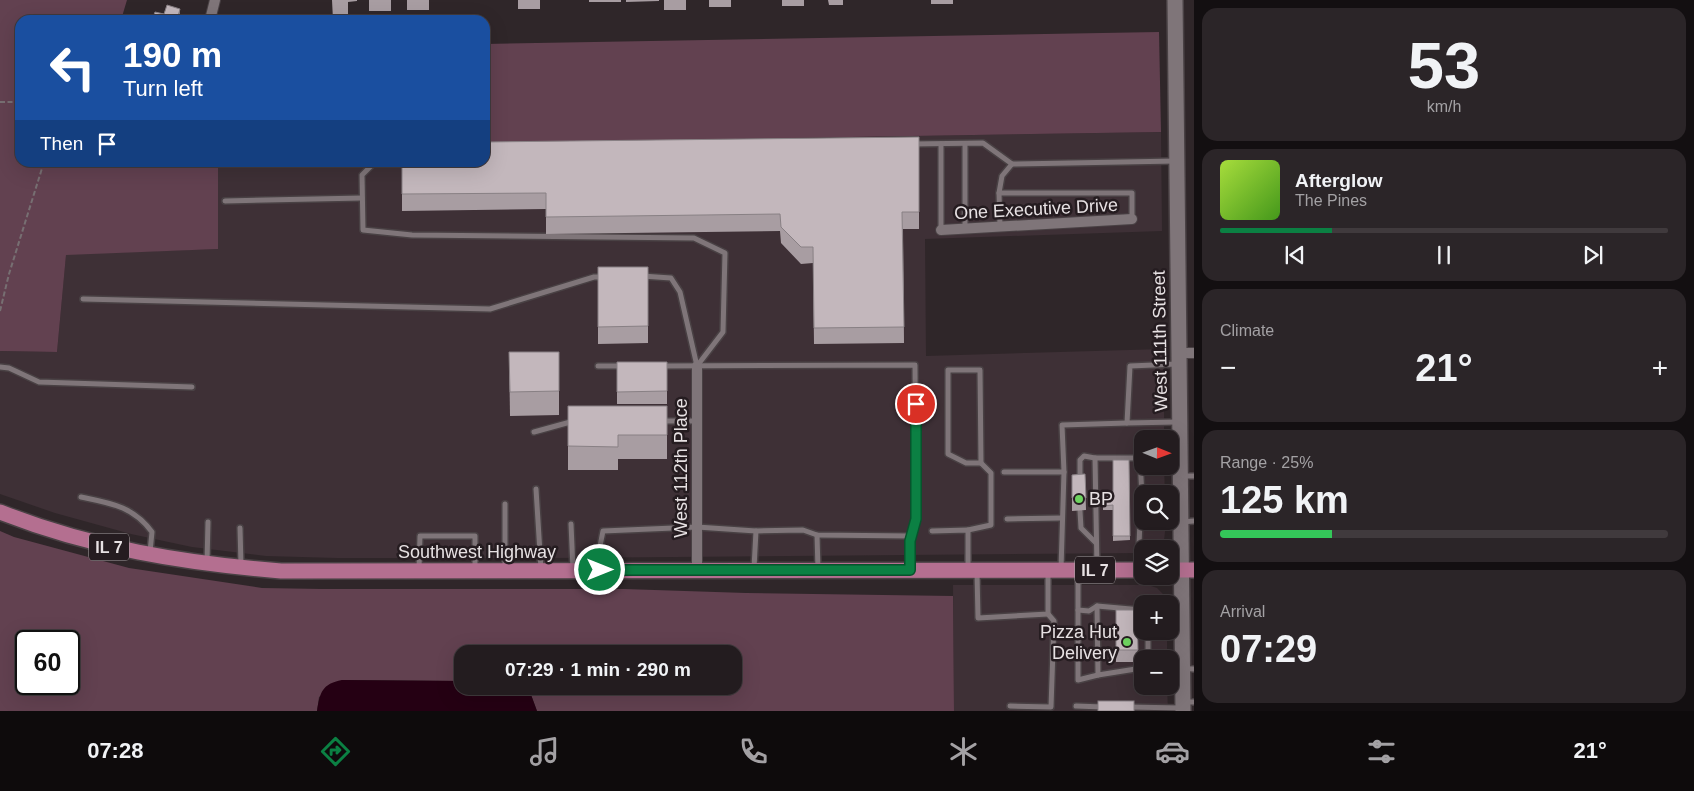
<!DOCTYPE html>
<meta charset="utf-8">
<style>
:root{--surface:#231c1f;--page:#2b2528;--text:#f1f3f6;--muted:#a3a1a4;--line:#403a3d;--accent:#0b8043}
body{margin:0;font-family:Helvetica,sans-serif;background:var(--page);color:var(--text);height:100vh;display:flex;flex-direction:column;font-size:19px;white-space:nowrap}
*{box-sizing:border-box;margin:0}
p{font-size:16px;color:var(--muted)}
.icon{flex:none;width:28px;height:28px;fill:none;stroke:currentColor;stroke-width:2;stroke-linecap:round;stroke-linejoin:round}
.map{position:relative;flex:1;overflow:hidden}
.drawer{display:flex;flex-direction:column;gap:8px;padding:8px;background:#130f11;width:500px}
.drawer>*{flex:none}
.hud{position:absolute;left:15px;top:15px;width:475px;height:152px;border-radius:15px;box-shadow:0 5px 20px #0002,0 0 0 1px var(--line);background:#1a4fa0;color:#fff;overflow:hidden}
.needle{width:32px;rotate:91deg}
.buttons{position:absolute;left:1134px;top:430px;display:grid;gap:10px}
.buttons a{display:grid;place-items:center;width:45px;height:45px;border-radius:10px;background:var(--surface);box-shadow:0 5px 20px #0002,0 0 0 1px var(--line);font-size:25px}
.speed{position:absolute;left:15px;top:630px;display:flex;gap:10px;font-size:25px;font-weight:700;text-align:center}
.speed>*{display:grid;place-content:center;width:65px;height:65px;border-radius:50%;background:var(--surface);box-shadow:0 5px 20px #0002,0 0 0 1px var(--line);line-height:1}
.speed .limit{border:2px solid #111;border-radius:8px;background:#fff;color:#111}
.pin{position:absolute;display:grid;place-items:center;width:42px;height:42px;color:#fff;margin:-21px;border:2px solid #fff;border-radius:50%;box-shadow:0 1px 5px #0007}
.me{position:absolute;width:55px;margin:-28px;rotate:90deg;stroke-linejoin:round;filter:drop-shadow(0 0 4px #0008)}
.turn{display:flex;align-items:center;gap:18px;height:105px;padding:0 25px;font-size:22px}
.turn .icon{width:65px;height:65px;stroke-width:2.5}
.turn b{display:block;font-size:35px;line-height:42px}
.then{display:flex;align-items:center;height:48px;padding:0 25px;background:#0003;gap:10px;font-size:19px}
.big{font-size:38px;font-weight:700;line-height:1.1}
.drawer .card{flex:1;display:flex;flex-direction:column;justify-content:center;gap:8px;min-width:0;padding:0 18px;border-radius:15px;background:var(--page)}
.drawer .dial{align-items:center;gap:0}
.dial b{font-size:65px;line-height:1}
.song{display:flex;align-items:center;gap:15px}
.cover{width:60px;height:60px;border-radius:8px;background:linear-gradient(135deg,hsl(80 70% 55%),hsl(100 70% 35%))}
.played{height:5px;border-radius:2px;background:linear-gradient(90deg,var(--accent) 25%,var(--line) 25%)}
.keys{display:flex;justify-content:space-around;direction:ltr}
.heat{display:flex;justify-content:space-between;align-items:center;font-size:28px;direction:ltr}
.charge{height:8px;border-radius:4px;background:linear-gradient(90deg,#34c759 25%,var(--line) 0)}
.trip{position:absolute;left:454px;top:645px;width:288px;height:50px;border-radius:15px;background:var(--surface);box-shadow:0 5px 20px #0002,0 0 0 1px var(--line);font-weight:700;line-height:50px;text-align:center}
.dock{display:flex;height:80px;justify-content:space-around;align-items:center;background:#0e0b0c;color:var(--muted)}
.dock .icon{width:35px;height:35px}
.dock .selected{color:var(--accent)}
.dock b{font-size:22px;color:var(--text)}
main{display:flex;flex:1;min-height:0}
.map>svg:first-child{display:block}
.built{fill:#3e3036}
.green{fill:#624150;fill-rule:evenodd}
.water{fill:#250013}
.lines{fill:none;stroke-linecap:round;stroke-linejoin:round}
.lane-casing{stroke:#494144;stroke-width:8}
.street-casing{stroke:#494144;stroke-width:12}
.secondary-casing{stroke:#494144;stroke-width:18}
.primary-casing{stroke:#494144;stroke-width:18}
.path{stroke:#776f72;stroke-width:2;stroke-dasharray:5 2.5;stroke-linecap:butt}
.lane{stroke:#7f7579;stroke-width:5}
.street{stroke:#7f7579;stroke-width:10}
.secondary{stroke:#7f7579;stroke-width:15}
.primary{stroke:#b46f90;stroke-width:15}
.wall{fill:#a89da2}
.shaded-wall{fill:#888084}
.building{fill:#c3b7bc;stroke:#888084}
.route-casing{stroke:#07532c;stroke-width:12}
.route{stroke:#0b8043;stroke-width:9}
.poi-dot{fill:#6ed360;stroke:#251c20;stroke-width:2}
.labels{text-anchor:middle;stroke-width:5;stroke-linejoin:round;paint-order:stroke}
.shield{fill:#251c20;stroke:#ada6a8;stroke-width:1}
.shield-label{font-size:16px;font-weight:bold;fill:#e7e1e3}
.street-label{font-size:18px;fill:#e7e1e3;stroke:#251c20}
.poi-label{font-size:18px;fill:#e7e1e3;stroke:#251c20;text-anchor:start}
</style>
<main>
<div class="map">
<svg width="1194" height="711" viewBox="0 0 1194 711">
<rect width="100%" height="100%" fill="#2f2629"/>
<g class="built">
<polygon points="1161,132 1162,231 925,239 926,356 1164,349 1164,439 1142,439 1142,466 1164,466 1165,494 1142,494 1142,521 1165,521 1165,532 1164,540 1156,549 1142,549 1142,553 553,558 337,558 266,556 192,547 131,534 55,513 0,494 0,351 57,352 66,254 218,249 218,163 485,162 485,143"/>
<polygon points="953,585 1148,585 1157,588 1163,594 1167,604 1142,604 1142,631 1167,631 1167,659 1142,659 1142,686 1167,686 1168,711 954,711"/>
</g>
<g class="green">
<polygon points="0,0 127,0 121,20 20,20 20,162 218,163 218,249 66,255 57,352 0,351"/>
<polygon points="1159,32 1161,132 485,143 485,44"/>
<path d="M 0,531 L 14,537 L 129,568 L 262,588 L 322,589 L 624,589 L 746,593 L 953,596 L 954,711 L 537,711 L 530,692 L 525,686 L 732,686 L 732,654 L 462,654 L 462,681 L 342,680 L 319,697 L 317,711 L 0,711 ZM 26,641 L 69,641 L 69,684 L 26,684 Z"/>
</g>
<path class="water" d="M 342,680 L 462,681 L 462,686 L 525,686 L 530,692 L 537,711 L 317,711 C 320,692 322,684 342,680 Z"/>
<g class="lines">
<defs>
<g id="lane">
<polyline points="912,144 983,143 1012,164"/>
<polyline points="965,144 965,229"/>
<polyline points="375,162 362,175 363,230 412,235 694,238 725,253 723,332 697,366"/>
<polyline points="999,193 1132,193 1132,219"/>
<polyline points="225,201 362,198"/>
<polyline points="1000,226 999,193 1002,176 1012,164 1176,161"/>
<polyline points="941,230 941,144"/>
<polyline points="642,276 671,278 680,292 697,366"/>
<polyline points="83,299 490,309 594,277 603,277"/>
<polyline points="1177,364 1130,366 1127,423 1177,422"/>
<polyline points="598,366 623,366"/>
<polyline points="661,366 915,365 916,519 910,541 909,569"/>
<polyline points="0,367 9,368 39,382 192,387"/>
<polygon points="948,370 980,370 981,463 966,463 948,454"/>
<polyline points="663,421 697,421"/>
<polyline points="534,432 574,421"/>
<polyline points="1004,472 1064,472"/>
<polyline points="1182,476 1194,476"/>
<polyline points="1080,480 1080,460 1084,456 1095,458"/>
<polyline points="536,489 541,569"/>
<path d="M 81,497 C 110,503 133,506 152,532 L 150,552"/>
<polyline points="505,504 505,569"/>
<polyline points="1080,511 1081,528 1096,543"/>
<polyline points="1007,519 1062,518"/>
<polyline points="1181,522 1194,521"/>
<polyline points="571,524 573,569"/>
<polyline points="240,528 241,565"/>
<polyline points="968,530 991,525 991,473 981,463"/>
<polyline points="932,531 968,530 968,569"/>
<polyline points="817,535 818,569"/>
<polyline points="207,562 208,522"/>
<polyline points="419,568 420,536 475,536 475,568"/>
<polyline points="754,568 756,531"/>
<polyline points="1097,568 1095,458 1140,458 1142,497"/>
<polyline points="600,569 600,546 603,531 697,527 756,531 803,530 817,535 911,536"/>
<polyline points="1061,569 1064,472 1062,425 1127,423"/>
<polyline points="1138,569 1141,497"/>
<polyline points="1078,571 1078,680 1098,675"/>
<polyline points="977,573 978,618 1048,614 1048,572"/>
<polyline points="1097,606 1098,675 1142,668"/>
<polyline points="1078,610 1089,611 1097,606 1142,610"/>
<polyline points="1148,659 1148,631"/>
<polyline points="1170,668 1194,669"/>
<polyline points="1184,702 1194,702"/>
<polyline points="1010,706 1051,707 1054,621 1048,614"/>
<polyline points="1076,706 1103,707"/>
<polyline points="1129,707 1181,708"/>
</g>
<g id="street">
<polyline points="210,20 215,0"/>
<polyline points="941,230 1132,219"/>
<polyline points="1180,353 1194,353"/>
<polyline points="697,366 697,569"/>
</g>
<polyline id="secondary" points="1175,0 1183,711"/>
<g id="primary">
<path d="M 0,512 C 91,548 183,563 281,571 L 1142,570"/>
<polyline points="1170,570 1194,570"/>
</g>
</defs>
<use href="#lane" class="lane-casing"/>
<use href="#street" class="street-casing"/>
<use href="#secondary" class="secondary-casing"/>
<use href="#primary" class="primary-casing"/>
<g class="path">
<polyline points="0,102 20,102"/>
<polyline points="0,311 9,274 44,162"/>
</g>
<use href="#lane" class="lane"/>
<use href="#street" class="street"/>
<use href="#secondary" class="secondary"/>
<use href="#primary" class="primary"/>
</g>
<g class="wall">
<polygon points="332,0 357,0 357,1 348,2 348,20 333,20"/>
<rect x="369" y="0" width="22" height="11"/>
<rect x="407" y="0" width="22" height="10"/>
<rect x="518" y="0" width="22" height="9"/>
<rect x="589" y="0" width="32" height="2"/>
<polygon points="626,0 659,0 659,1 626,2"/>
<rect x="664" y="0" width="22" height="10"/>
<rect x="709" y="0" width="22" height="7"/>
<rect x="782" y="0" width="22" height="6"/>
<polygon points="828,0 843,0 843,5 829,5"/>
<rect x="931" y="0" width="22" height="4"/>
<polygon points="919,137 919,229 903,229 904,343 814,344 813,263 801,264 781,243 780,231 546,234 546,209 402,211 402,162"/>
<polygon points="598,267 648,267 648,343 598,344"/>
<polygon points="509,352 559,352 559,415 510,416"/>
<rect x="617" y="362" width="50" height="42"/>
<polygon points="568,406 667,406 667,459 618,459 618,470 568,470"/>
<polygon points="1129,460 1130,540 1113,541 1113,510 1103,510 1103,498 1113,493"/>
<polygon points="1085,474 1086,510 1072,511 1072,475"/>
<polygon points="1116,610 1137,610 1138,662 1116,662"/>
</g>
<polygon class="shaded-wall" points="180,9 180,18 179,20 177,20"/>
<g class="building">
<polygon points="167,5 180,9 177,20 152,20 155,12 164,14"/>
<polygon points="919,137 919,212 902,212 904,327 814,328 813,247 801,247 781,227 780,214 546,217 546,193 402,194 402,162 485,162 485,142"/>
<polygon points="598,267 648,267 648,326 598,327"/>
<polygon points="509,352 559,352 559,391 510,392"/>
<polygon points="617,362 667,362 667,391 617,392"/>
<polygon points="568,406 667,406 667,435 618,435 618,447 568,446"/>
<polygon points="1113,460 1129,460 1130,536 1113,536 1113,505 1103,506 1103,494 1113,493"/>
<polygon points="1085,474 1086,498 1072,498 1072,475"/>
<polygon points="1116,610 1137,610 1138,650 1116,650"/>
<rect x="1098" y="701" width="36" height="10"/>
</g>
<g class="lines">
<defs>
<polyline id="route" points="600,570 910,570 910,541 916,519 916,404"/>
</defs>
<use href="#route" class="route-casing"/>
<use href="#route" class="route"/>
</g>
<g class="poi-dot">
<circle cx="1079" cy="499" r="5"/>
<circle cx="1127" cy="642" r="5"/>
</g>
<g class="labels">
<g class="shield">
<rect x="89" y="533.5" width="40" height="27" rx="4"/>
<rect x="1075" y="556.5" width="40" height="27" rx="4"/>
</g>
<g class="shield-label">
<text x="109" y="553">IL 7</text>
<text x="1095" y="576">IL 7</text>
</g>
<g class="street-label">
<text transform="translate(1036 209) rotate(-3)" y="6">One Executive Drive</text>
<text transform="translate(1160 341) rotate(-91)" y="6">West 111th Street</text>
<text transform="translate(681 468) rotate(-90)" y="6">West 112th Place</text>
<text x="477" y="558">Southwest Highway</text>
</g>
<g class="poi-label">
<text x="1089" y="505">BP</text>
<text x="1117" y="638" text-anchor="end">Pizza Hut<tspan x="1117" dy="21">Delivery</tspan></text>
</g>
</g>
</svg>
<div class="buttons">
<a><svg class="needle" viewBox="-14 -14 28 28"><path d="M0-13l5 13h-10z" fill="#e53935"/><path d="M0 13l5-13h-10z" fill="#a3a1a4"/></svg></a>
<a><svg class="icon" aria-label="search" viewBox="0 0 24 24"><circle cx="10" cy="10" r="6"/><path d="M15 15l6 6"/></svg></a>
<a><svg class="icon" aria-label="layers" viewBox="0 0 24 24"><path d="M12 4l9 5-9 5-9-5zM3 14l9 5 9-5"/></svg></a>
<a>+</a>
<a>−</a>
</div>
<div class="speed"><div class="limit">60</div></div>
<div class="pin" style="left:916px;top:404px;background:#d93025"><svg class="icon" aria-label="arrive" viewBox="0 0 24 24"><path d="M6 21V4h12l-3 4 3 4H6"/></svg></div>
<svg class="me" style="left:600px;top:570px" viewBox="-20 -20 40 40"><circle r="17" fill="#0b8043" stroke="#fff" stroke-width="3"/><path d="M0-11L8 9 0 5-8 9z" fill="#fff"/></svg>
<div class="trip">07:29 · 1 min · 290 m</div>
<div class="hud">
<div class="turn"><svg class="icon" aria-label="left" viewBox="0 0 24 24"><path d="M17 20v-9H6M10 6l-5 5 5 5"/></svg><div><b>190 m</b>Turn left</div></div>
<div class="then">Then<svg class="icon" aria-label="arrive" viewBox="0 0 24 24"><path d="M6 21V4h12l-3 4 3 4H6"/></svg></div>
</div>
</div>
<section class="drawer">
<div class="card dial"><b>53</b><p>km/h</p></div>
<div class="card">
<div class="song"><i class="cover"></i><div><b>Afterglow</b><p>The Pines</p></div></div>
<div class="played"></div>
<div class="keys"><svg class="icon" aria-label="previous" viewBox="0 0 24 24"><path d="M18 5L8 12l10 7zM5 5v14"/></svg><svg class="icon" aria-label="pause" viewBox="0 0 24 24"><path d="M8 5v14M16 5v14"/></svg><svg class="icon" aria-label="next" viewBox="0 0 24 24"><path d="M6 5l10 7-10 7zM19 5v14"/></svg></div>
</div>
<div class="card"><p>Climate</p>
<div class="heat"><a>−</a><b class="big">21°</b><a>+</a></div>
</div>
<div class="card"><p>Range · 25%</p><b class="big">125 km</b><div class="charge"></div></div>
<div class="card"><p>Arrival</p><b class="big">07:29</b></div>
</section>
</main>
<nav class="dock">
<b>07:28</b>
<svg class="icon selected" aria-label="directions" viewBox="0 0 24 24"><path d="M12 3l9 9-9 9-9-9zM9 14v-3h6M13 9l2 2-2 2"/></svg>
<svg class="icon" aria-label="music" viewBox="0 0 24 24"><path d="M9 18V5l10-2v13"/><circle cx="6" cy="18" r="3"/><circle cx="16" cy="16" r="3"/></svg>
<svg class="icon" aria-label="phone" viewBox="0 0 24 24"><path d="M5 4h4l2 5-3 2q2 4 5 5l2-3 5 2v4C11 20 4 13 5 4z"/></svg>
<svg class="icon" aria-label="climate" viewBox="0 0 24 24"><path d="M12 3v18M4 7l16 10M4 17L20 7"/></svg>
<svg class="icon" aria-label="car" viewBox="0 0 24 24"><path d="M5 17H2v-5l4-1 3-4h7l3 4 3 1v5h-3M9 17h6M6 11h13"/><circle cx="7" cy="17" r="2"/><circle cx="17" cy="17" r="2"/></svg>
<svg class="icon" aria-label="filters" viewBox="0 0 24 24"><path d="M4 7h16M4 17h16"/><circle cx="9" cy="7" r="2"/><circle cx="15" cy="17" r="2"/></svg>
<b>21°</b>
</nav>
